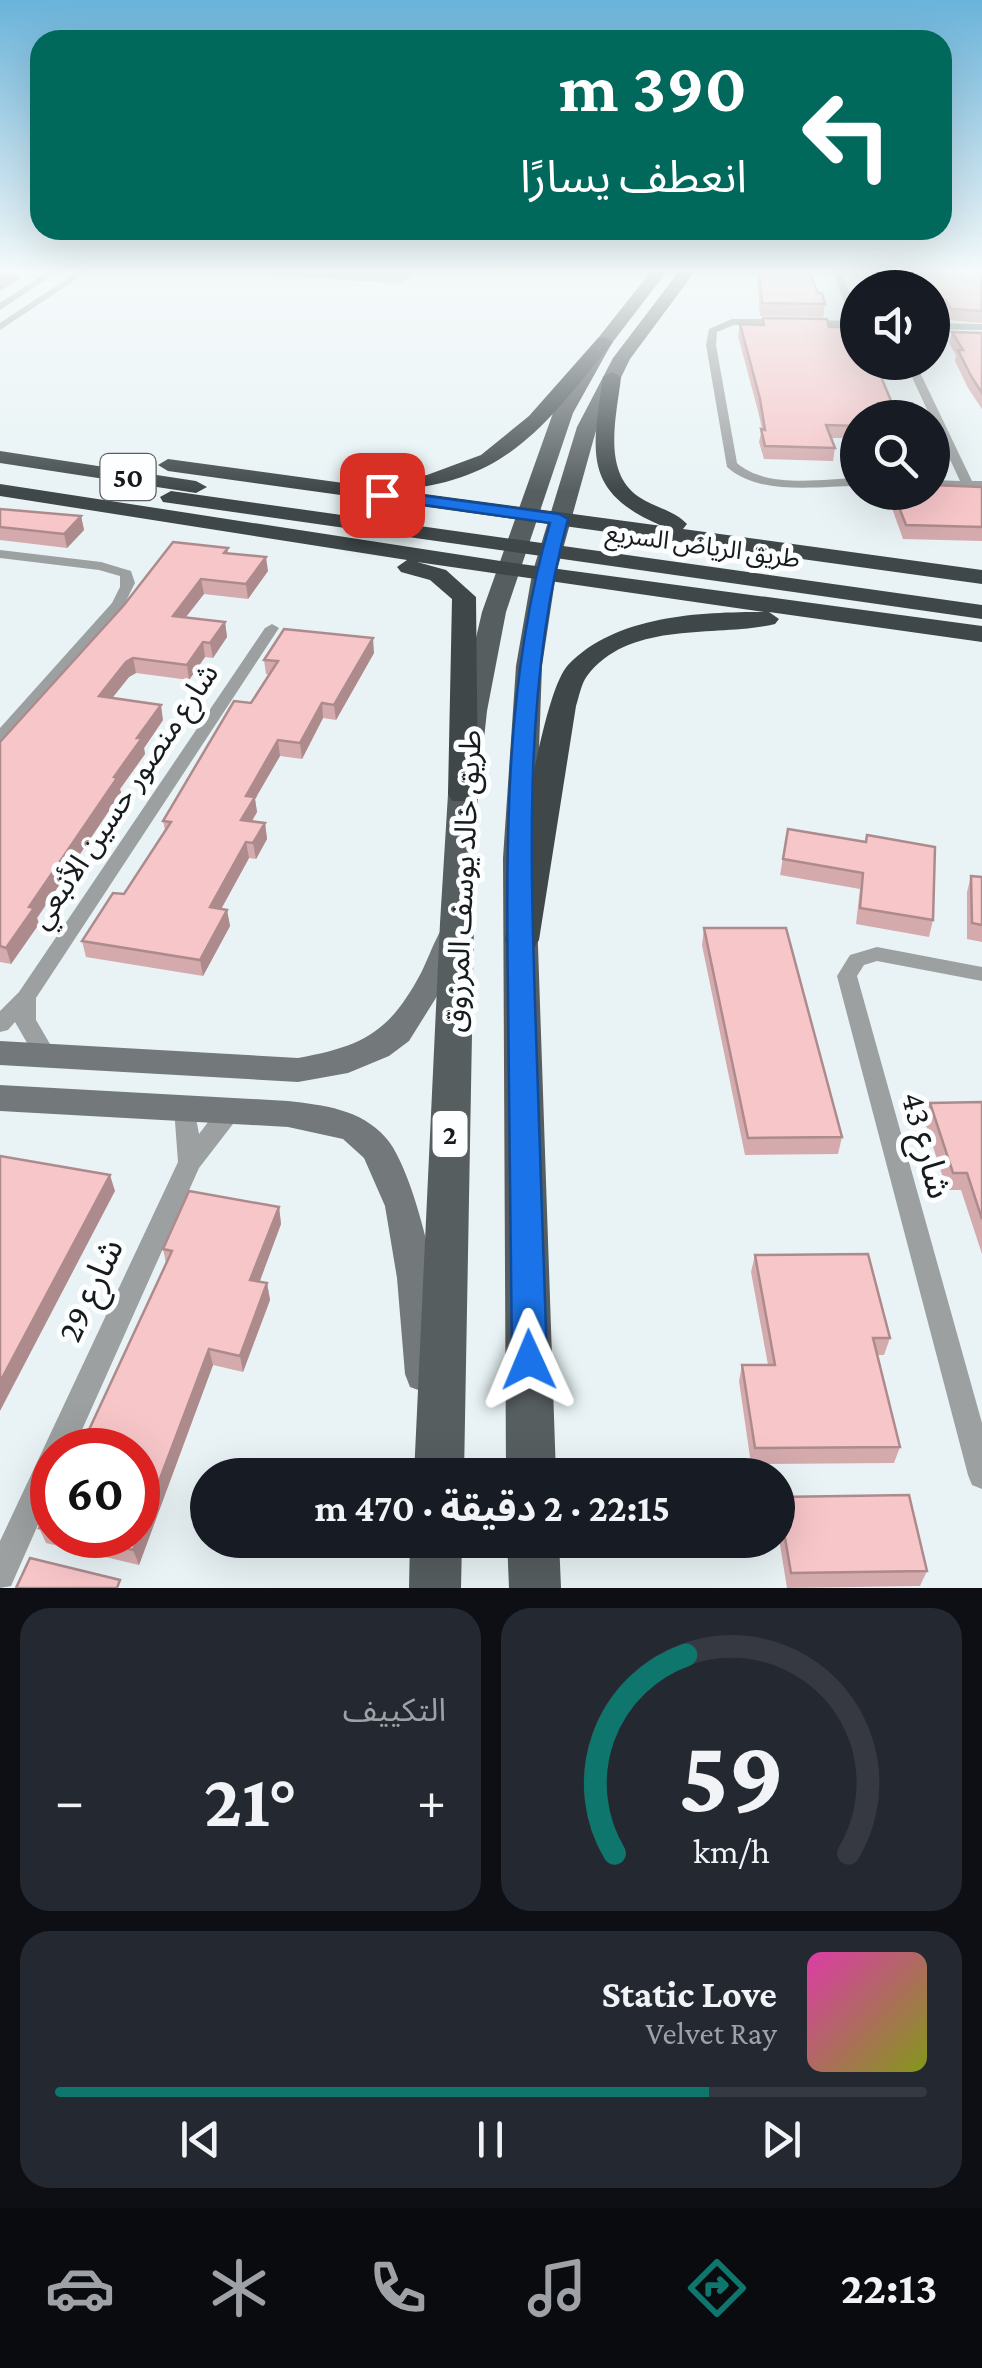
<!DOCTYPE html>
<html lang="ar">
<meta charset="utf-8">
<style>
:root{--surface:#171b24;--page:#242831;--text:#f1f3f6;--muted:#9ea1a6;--line:#363941;--accent:#0f766e}
body{margin:0;font-family:"Crimson Pro","Noto Sans Arabic",serif;background:var(--page);color:var(--text);direction:rtl;height:100vh;display:flex;flex-direction:column;font-size:38px;white-space:nowrap}
*{box-sizing:border-box;margin:0}
p{font-size:32px;color:var(--muted)}
.icon{flex:none;width:55px;height:55px;fill:none;stroke:currentColor;stroke-width:2;stroke-linecap:round;stroke-linejoin:round}
.map{position:relative;height:1588px;overflow:hidden;direction:ltr}
.drawer{display:flex;flex-direction:column;gap:20px;padding:20px;background:#0d0f14;flex:1}
.drawer>*{flex:none}
.top-card{position:absolute;left:30px;top:30px;width:922px;height:210px;border-radius:30px;box-shadow:0 10px 40px #0002;direction:rtl;background:#00695c;color:#fff;overflow:hidden}
.tools{position:absolute;left:840px;top:270px;display:grid;gap:20px}
.tools a{display:grid;place-items:center;width:110px;height:110px;border-radius:50%;background:var(--surface);box-shadow:0 10px 40px #0002;font-size:50px}
.speed{position:absolute;left:30px;top:1428px;display:flex;gap:20px;font-size:50px;font-weight:700;text-align:center}
.speed>*{display:grid;place-content:center;width:130px;height:130px;border-radius:50%;background:var(--surface);box-shadow:0 10px 40px #0002;line-height:1}
.speed .limit{border:15px solid #d22;background:#fff;color:#111}
.pin{position:absolute;display:grid;place-items:center;width:85px;height:85px;color:#fff;margin:-42px;border-radius:20px;box-shadow:0 5px 15px #0006}
.me{position:absolute;width:110px;margin:-55px;rotate:359deg;stroke-linejoin:round;filter:drop-shadow(0 0 8px #0008)}
.turn{display:flex;align-items:center;gap:35px;height:210px;padding:0 40px;font-size:45px}
.turn .icon{width:130px;height:130px;stroke-width:2.5}
.turn b{display:block;font-size:70px;line-height:85px}
.big{font-size:75px;font-weight:700;line-height:1.1}
.drawer .card{flex:1;display:flex;flex-direction:column;justify-content:center;gap:15px;min-width:0;padding:0 35px;border-radius:30px;background:var(--page)}
.drawer .dial{align-items:center;gap:0}
.dial svg{height:260px;overflow:visible;fill:none;stroke:var(--line);stroke-width:7;stroke-linecap:round;text-anchor:middle}
.dial text{fill:var(--text);stroke:none}
.song{display:flex;align-items:center;gap:30px}
.cover{width:120px;height:120px;border-radius:15px;background:linear-gradient(135deg,hsl(320 70% 55%),hsl(70 70% 35%))}
.played{height:10px;border-radius:5px;background:linear-gradient(90deg,var(--accent) 75%,var(--line) 75%)}
.keys{display:flex;justify-content:space-around;direction:ltr}
.heat{display:flex;justify-content:space-between;align-items:center;font-size:55px;direction:ltr}
.drawer .tiles{flex:1;display:grid;gap:20px;grid-template-columns:1fr 1fr}
.card:last-child{grid-column:span 2}
.trip{position:absolute;left:190px;top:1458px;width:605px;height:100px;border-radius:50px;background:var(--surface);box-shadow:0 10px 40px #0002;font-weight:700;line-height:100px;text-align:center;direction:rtl}
.dock{display:flex;height:160px;justify-content:space-around;align-items:center;background:#090b0e;color:var(--muted)}
.dock .icon{width:70px;height:70px}
.dock .on{color:var(--accent)}
.dock b{font-size:45px;color:var(--text)}
.map>svg:first-child{display:block}
.green{fill:#93cedb}
.lines{fill:none;stroke-linecap:round;stroke-linejoin:round}
.street{fill:#9ca0a1;fill-rule:evenodd}
.secondary{fill:#73797a;fill-rule:evenodd}
.primary{fill:#575e60;fill-rule:evenodd}
.highway{fill:#3f4749;fill-rule:evenodd}
.wall{fill:#d4aaad}
.shaded-wall{fill:#ad8b8d}
.building{fill:#f7c6c9;stroke:#ad8b8d;stroke-width:2.5}
.route{fill:#1a73e8;stroke:#114b97;stroke-width:2.5}
.labels{text-anchor:middle;stroke-width:10;stroke-linejoin:round;paint-order:stroke}
.far-street-label{font-size:25px;fill:#171b1c;stroke:#fcfeff}
.shield{fill:#fcfeff;stroke:#5c5f60;stroke-width:2.5}
.shield-label{font-size:28px;font-weight:bold;fill:#171b1c}
.street-label{font-size:30px;fill:#171b1c;stroke:#fcfeff}
.near-street-label{font-size:35px;fill:#171b1c;stroke:#fcfeff}
</style>
<div class="map">
<svg width="982" height="1588" viewBox="0 0 982 1588">
<rect width="100%" height="100%" fill="#e9f3f5"/>
<polygon class="green" points="204,270 415,270 403,284"/>
<g class="lines">
<g class="street">
<polygon points="50,270 60,270 0,310 0,303"/>
<polygon points="80,270 90,270 0,330 0,323"/>
<polygon points="832,270 840,270 858,313 858,327 808,326 803,323 808,320 851,321"/>
<path d="M 732,319 L 782,319 L 787,322 L 782,325 L 734,325 L 717,332 L 716,345 L 737,463 C 766,489 822,479 858,478 L 858,486 C 817,486 759,496 727,467 L 706,345 L 709,329 Z"/>
<polygon points="932,323 982,324 982,330 932,329"/>
<polygon points="905,362 915,362 972,481 982,481 982,489 932,488 932,480 960,481"/>
<polygon points="0,550 101,562 131,571 135,583 122,609 6,742 0,743 0,728 112,603 120,587 120,576 99,570 0,558"/>
<polygon points="272,624 279,628 36,998 36,1020 57,1056 54,1062 46,1064 38,1062 15,1022 8,1030 0,1032 0,1011 19,992 265,628"/>
<polygon points="877,947 982,967 982,981 877,961 864,965 857,976 982,1423 982,1489 972,1485 968,1475 837,976 850,955"/>
<path d="M 185,1099 L 193,1102 L 199,1134 C 210,1121 221,1098 240,1105 L 243,1111 L 199,1168 L 73,1450 L 52,1450 L 52,1493 L 11,1586 L 0,1588 L 0,1541 L 178,1162 L 174,1108 L 177,1102 Z"/>
</g>
<g class="secondary">
<path d="M 451,927 L 461,930 L 465,937 L 449,977 L 409,1041 L 389,1056 L 348,1073 L 298,1082 L 0,1065 L 0,1041 L 298,1058 C 363,1046 389,1033 421,973 C 428,959 433,944 441,930 Z"/>
<path d="M 0,1085 L 288,1101 C 323,1105 361,1109 386,1138 C 418,1173 456,1345 438,1387 L 424,1392 L 410,1387 L 405,1374 L 397,1278 L 385,1206 L 364,1158 L 343,1139 L 288,1127 L 0,1111 Z"/>
</g>
<g class="primary">
<polygon points="652,270 668,270 612,343 573,413 506,612 487,711 478,794 474,923 464,1475 414,1475 440,923 448,794 459,711 482,612 553,413 595,342"/>
<polygon points="680,270 696,270 630,359 597,427 556,574 542,666 535,858 556,1475 506,1475 503,858 516,666 532,574 577,427 613,358"/>
<polygon points="410,1540 462,1540 461,1588 409,1588"/>
<polygon points="507,1540 559,1540 561,1588 509,1588"/>
</g>
<g class="highway">
<path d="M 604,337 L 613,342 L 610,346 C 544,426 507,482 395,490 L 662,526 C 582,492 592,453 603,377 L 612,372 L 621,377 C 617,415 601,471 639,497 C 654,507 675,511 687,524 L 683,529 L 982,570 L 982,584 L 168,471 L 158,465 L 168,459 L 380,488 L 381,480 L 427,475 L 481,455 L 529,416 L 598,338 Z"/>
<polygon points="0,451 196,481 207,487 196,493 0,463"/>
<path d="M 0,484 L 507,562 L 982,626 L 982,642 L 769,612 L 779,619 L 775,624 C 718,638 630,619 587,676 C 581,684 579,697 576,706 L 539,940 L 534,948 L 522,952 L 510,948 L 505,940 C 514,889 540,695 568,665 C 616,615 700,612 764,612 L 417,562 L 446,570 L 476,597 L 478,794 L 474,801 L 452,801 L 448,794 L 452,599 L 430,580 L 401,572 L 397,567 L 407,560 L 0,496 Z"/>
<polygon points="171,491 982,605 982,619 163,502 160,497"/>
</g>
</g>
<g class="wall">
<polygon points="750,270 808,270 825,304 823,317 760,316 757,274 751,274"/>
<polygon points="864,270 982,270 982,323 949,320 943,310 932,310 932,288 873,288"/>
<polygon points="763,318 858,418 858,438 831,438 835,448 833,461 764,459 759,442 762,429 758,411 738,336 740,324 762,325"/>
<polygon points="952,332 982,332 982,409 968,388 955,361 956,355 949,343"/>
<polygon points="982,487 982,541 903,539 888,497 888,492 932,492"/>
<polygon points="0,509 81,516 84,530 67,548 0,540"/>
<polygon points="228,548 228,553 268,571 248,599 204,594 185,618 225,622 227,637 213,658 205,657 189,680 136,673 129,677 112,698 163,720 144,748 145,754 120,789 121,793 37,918 39,924 11,964 0,962 0,742"/>
<polygon points="374,653 336,720 323,718 302,759 280,756 255,799 257,812 252,821 265,823 267,839 256,859 249,858 221,909 227,910 230,926 203,976 86,957 82,941 124,894 165,830 163,821 251,703 269,675 266,674 264,660"/>
<polygon points="788,829 865,842 867,835 933,920 929,937 856,924 860,889 780,875"/>
<polygon points="971,876 982,877 982,942 967,939 967,892"/>
<polygon points="704,928 842,1137 838,1154 745,1155 702,945"/>
<polygon points="982,1102 982,1254 961,1190 947,1190 924,1119 930,1103"/>
<polygon points="279,1207 281,1224 259,1282 267,1283 270,1300 243,1372 213,1365 139,1565 46,1543 39,1528 52,1498 52,1535 138,1535 81,1447 166,1263 163,1249"/>
<polygon points="755,1255 890,1338 884,1355 877,1355 900,1447 894,1463 751,1464 739,1381 742,1365 768,1365 751,1272"/>
<polygon points="778,1497 927,1571 920,1586 787,1588 778,1532"/>
</g>
<g class="shaded-wall">
<polygon points="13,270 19,270 20,279 0,291 0,277"/>
<polygon points="81,516 84,530 67,548 64,534"/>
<polygon points="266,557 268,571 248,599 246,584"/>
<polygon points="201,579 204,594 175,631 173,616"/>
<polygon points="225,622 227,637 213,658 210,643"/>
<polygon points="373,638 374,653 336,720 334,705"/>
<polygon points="203,642 205,657 189,680 187,665"/>
<polygon points="133,658 136,673 129,677 102,711 99,696 126,662"/>
<polygon points="322,703 323,718 302,759 300,743"/>
<polygon points="161,705 163,720 144,748 145,754 120,789 121,793 37,918 39,924 11,964 6,948 29,907 114,777 137,738"/>
<polygon points="278,740 280,756 255,799 257,812 243,836 241,820 246,796"/>
<polygon points="265,823 267,839 256,859 253,843"/>
<polygon points="246,842 249,858 213,924 210,907"/>
<polygon points="227,910 230,926 203,976 200,960"/>
<polygon points="110,1175 115,1191 0,1411 0,1382"/>
<polygon points="279,1207 281,1224 254,1297 250,1280"/>
<polygon points="267,1283 270,1300 243,1372 240,1356"/>
<polygon points="209,1349 213,1365 139,1565 133,1550"/>
</g>
<g class="building">
<polygon points="0,270 13,270 0,277"/>
<polygon points="759,270 808,270 818,293 822,293 825,304 762,303"/>
<polygon points="871,270 982,270 981,274 982,311 951,309 946,300 932,299 932,288 880,288"/>
<polygon points="763,318 827,319 829,327 858,327 858,362 875,362 898,418 858,418 858,426 826,425 835,448 765,446 761,429 765,430 760,399 740,324 764,325"/>
<polygon points="952,332 982,333 982,393 971,376 958,350 963,350"/>
<polygon points="932,485 982,487 982,527 906,525 893,492 932,492"/>
<polygon points="0,509 81,516 64,534 0,527"/>
<polygon points="173,542 228,548 224,553 266,557 246,584 201,579 173,616 225,622 210,643 203,642 187,665 133,658 126,662 99,696 161,705 137,738 142,738 114,777 117,778 29,907 34,908 6,948 0,946 0,742 124,605"/>
<polygon points="284,629 373,638 334,705 322,703 300,743 278,740 246,796 255,797 241,820 265,823 253,843 246,842 210,907 227,910 200,960 82,941 113,893 124,894 171,822 163,821 234,701 251,703 278,661 264,660"/>
<polygon points="788,829 866,842 867,835 935,847 933,920 860,908 863,873 783,859"/>
<polygon points="971,876 982,877 982,925 972,923"/>
<polygon points="704,928 786,928 842,1137 748,1138"/>
<polygon points="982,1102 982,1219 967,1173 953,1173 930,1103"/>
<polygon points="0,1156 110,1175 0,1382"/>
<polygon points="189,1191 279,1207 250,1280 267,1283 240,1356 209,1349 133,1550 70,1535 138,1535 138,1450 74,1450 76,1446 81,1447 172,1251 163,1249"/>
<polygon points="868,1254 890,1338 873,1338 900,1447 755,1448 742,1365 775,1365 755,1255"/>
<polygon points="909,1495 927,1571 791,1573 778,1497"/>
<polygon points="52,1498 52,1531 39,1528"/>
<polygon points="30,1558 120,1580 117,1588 16,1588"/>
</g>
<linearGradient id="sky" x2="0" y2="1"><stop stop-color="#6ab3da"/><stop offset="0.55" stop-color="#f5fafa"/><stop offset="1" stop-color="#f5fafa" stop-opacity="0"/></linearGradient>
<rect width="982" height="492" fill="url(#sky)"/>
<path class="route" d="M 382,490 L 559,514 L 568,519 C 525,676 530,842 535,1003 C 539,1122 543,1241 547,1360 L 542,1372 L 529,1377 L 517,1372 L 512,1360 C 511,1239 509,1118 508,997 C 506,839 505,676 550,523 L 376,498 L 373,495 Z"/>
<g class="labels">
<g class="far-street-label">
<text transform="translate(703 545) rotate(8)" y="9">طريق الرياض السريع</text>
</g>
<g class="shield">
<rect x="100.5" y="454" width="55" height="46" rx="8"/>
<rect x="432.5" y="1111" width="35" height="46" rx="8"/>
</g>
<g class="shield-label">
<text x="128" y="487">50</text>
<text x="450" y="1144">2</text>
</g>
<g class="street-label">
<text transform="translate(124 796) rotate(-56)" y="10">شارع منصور حسين الأنبعي</text>
<text transform="translate(463 881) rotate(-87)" y="10">طريق خالد يوسف المرزوق</text>
</g>
<g class="near-street-label">
<text transform="translate(927 1145) rotate(75)" y="12">شارع 43</text>
<text transform="translate(90 1290) rotate(-65)" y="12">شارع 29</text>
</g>
</g>
</svg>
<div class="tools">
<a><svg class="icon" aria-label="sound" viewBox="0 0 24 24"><path d="M4 9h4l5-4v14l-5-4H4zM17 9q2 3 0 6"/></svg></a>
<a><svg class="icon" aria-label="search" viewBox="0 0 24 24"><circle cx="10" cy="10" r="6"/><path d="M15 15l6 6"/></svg></a>
</div>
<div class="speed"><div class="limit">60</div></div>
<div class="pin" style="left:382px;top:495px;background:#d93025"><svg class="icon" aria-label="arrive" viewBox="0 0 24 24"><path d="M6 21V4h12l-3 4 3 4H6"/></svg></div>
<svg class="me" style="left:529px;top:1360px" viewBox="-20 -20 40 40"><path d="M0-17L14 15 0 8-14 15z" fill="#1a73e8" stroke="#fff" stroke-width="4"/></svg>
<div class="trip">22:15 · 2 دقيقة · 470 m</div>
<div class="top-card">
<div class="turn"><svg class="icon" aria-label="left" viewBox="0 0 24 24"><path d="M17 20v-9H6M10 6l-5 5 5 5"/></svg><div><b>390 m</b>انعطف يسارًا</div></div>
</div>
</div>
<section class="drawer">
<div class="tiles">
<div class="card dial"><svg viewBox="0 0 100 80">
<path d="M14 69A42 42 0 1 1 86 69"/>
<path d="M14 69A42 42 0 0 1 36 8" stroke="#0f766e"/>
<text x="50" y="56" font-size="32" font-weight="700">59</text>
<text x="50" y="72" font-size="11">km/h</text>
</svg></div>
<div class="card"><p>التكييف</p>
<div class="heat"><a>−</a><b class="big">21°</b><a>+</a></div>
</div>
<div class="card">
<div class="song"><i class="cover"></i><div><b>Static Love</b><p>Velvet Ray</p></div></div>
<div class="played"></div>
<div class="keys"><svg class="icon" aria-label="previous" viewBox="0 0 24 24"><path d="M18 5L8 12l10 7zM5 5v14"/></svg><svg class="icon" aria-label="pause" viewBox="0 0 24 24"><path d="M8 5v14M16 5v14"/></svg><svg class="icon" aria-label="next" viewBox="0 0 24 24"><path d="M6 5l10 7-10 7zM19 5v14"/></svg></div>
</div>
</div>
</section>
<nav class="dock">
<b>22:13</b>
<svg class="icon on" aria-label="directions" viewBox="0 0 24 24"><path d="M12 3l9 9-9 9-9-9zM9 14v-3h6M13 9l2 2-2 2"/></svg>
<svg class="icon" aria-label="music" viewBox="0 0 24 24"><path d="M9 18V5l10-2v13"/><circle cx="6" cy="18" r="3"/><circle cx="16" cy="16" r="3"/></svg>
<svg class="icon" aria-label="phone" viewBox="0 0 24 24"><path d="M5 4h4l2 5-3 2q2 4 5 5l2-3 5 2v4C11 20 4 13 5 4z"/></svg>
<svg class="icon" aria-label="climate" viewBox="0 0 24 24"><path d="M12 3v18M4 7l16 10M4 17L20 7"/></svg>
<svg class="icon" aria-label="car" viewBox="0 0 24 24"><path d="M5 17H2v-5l4-1 3-4h7l3 4 3 1v5h-3M9 17h6M6 11h13"/><circle cx="7" cy="17" r="2"/><circle cx="17" cy="17" r="2"/></svg>
</nav>
